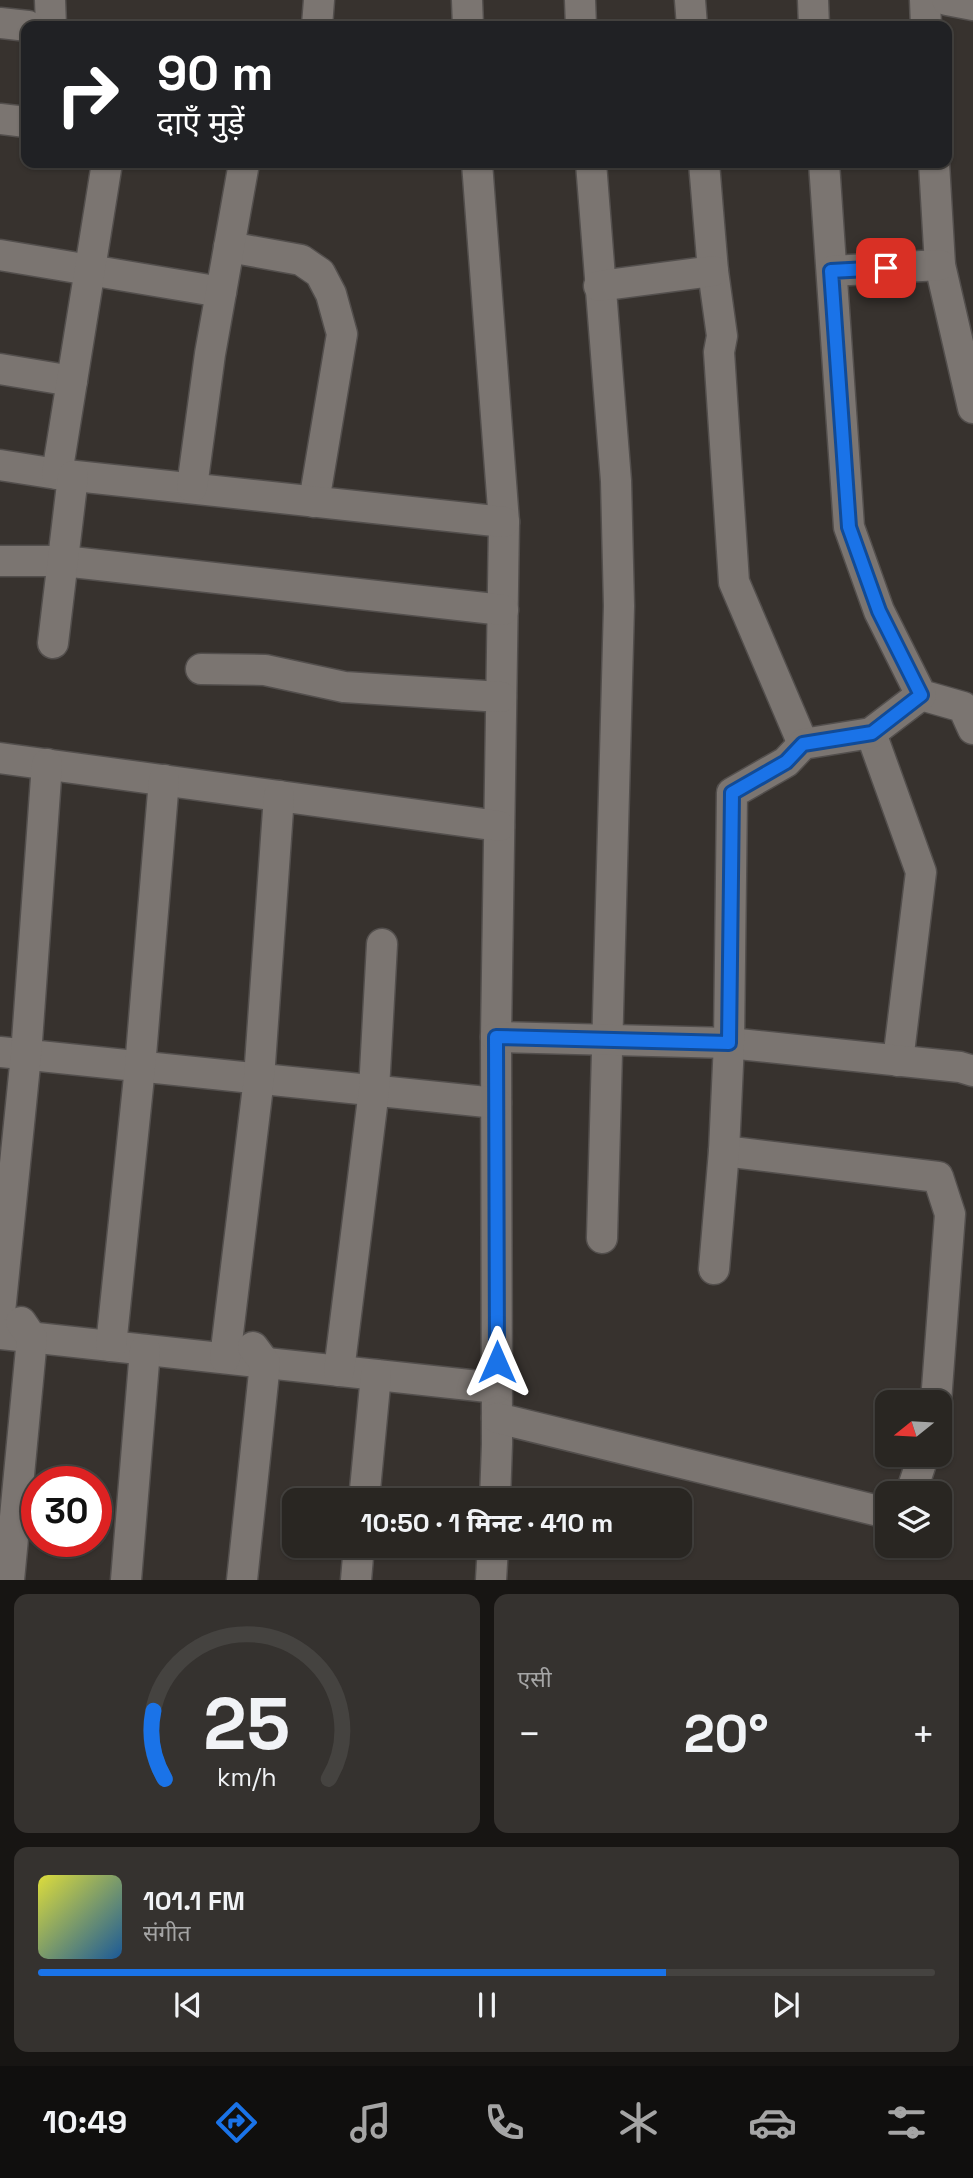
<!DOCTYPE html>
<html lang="hi">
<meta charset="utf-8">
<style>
:root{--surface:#292622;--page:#35322f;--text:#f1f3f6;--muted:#a5a5a5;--line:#454340;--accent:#1a73e8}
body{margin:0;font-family:"Space Grotesk","Noto Sans Devanagari",sans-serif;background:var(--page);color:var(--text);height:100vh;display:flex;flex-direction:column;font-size:26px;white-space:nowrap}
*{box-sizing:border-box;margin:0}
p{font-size:23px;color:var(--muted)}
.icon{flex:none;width:38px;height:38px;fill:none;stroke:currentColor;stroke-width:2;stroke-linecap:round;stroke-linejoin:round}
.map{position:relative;height:1580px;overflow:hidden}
.details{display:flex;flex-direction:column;gap:14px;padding:14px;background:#171513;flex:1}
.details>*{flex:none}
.hud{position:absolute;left:21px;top:21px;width:931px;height:147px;border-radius:14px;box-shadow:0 2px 5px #0004,0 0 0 2px var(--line);background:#202124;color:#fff;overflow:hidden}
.needle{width:46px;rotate:252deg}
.tools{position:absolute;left:875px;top:1390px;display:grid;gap:14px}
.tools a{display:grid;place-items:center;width:77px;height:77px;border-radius:14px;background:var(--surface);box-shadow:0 2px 5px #0004,0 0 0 2px var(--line);font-size:35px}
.speed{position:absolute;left:21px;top:1466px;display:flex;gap:14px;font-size:35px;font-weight:700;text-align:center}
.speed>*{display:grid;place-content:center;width:91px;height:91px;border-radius:50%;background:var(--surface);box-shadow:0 2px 5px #0004,0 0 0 2px var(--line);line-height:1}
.speed .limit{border:10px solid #d22;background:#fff;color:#111}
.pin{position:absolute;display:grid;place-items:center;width:60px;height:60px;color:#fff;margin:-30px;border-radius:14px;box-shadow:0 4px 10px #0006}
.me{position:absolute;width:77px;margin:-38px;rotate:0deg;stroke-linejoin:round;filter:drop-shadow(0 0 5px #0008)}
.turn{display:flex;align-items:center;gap:24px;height:147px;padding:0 21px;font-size:32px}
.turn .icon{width:91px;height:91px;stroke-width:2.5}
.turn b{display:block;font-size:49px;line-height:60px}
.big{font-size:52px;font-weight:700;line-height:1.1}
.details .card{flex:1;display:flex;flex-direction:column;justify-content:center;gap:10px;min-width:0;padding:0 24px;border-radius:14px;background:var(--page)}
.details .dial{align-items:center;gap:0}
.dial svg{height:182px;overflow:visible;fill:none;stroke:var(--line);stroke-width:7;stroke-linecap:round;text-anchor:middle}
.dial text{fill:var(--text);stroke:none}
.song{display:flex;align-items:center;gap:21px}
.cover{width:84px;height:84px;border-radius:10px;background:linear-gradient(135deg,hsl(60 70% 55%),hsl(210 70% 35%))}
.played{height:7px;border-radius:4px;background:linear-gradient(90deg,var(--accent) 70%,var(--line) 70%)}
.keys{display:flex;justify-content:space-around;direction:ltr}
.heat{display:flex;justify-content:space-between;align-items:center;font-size:38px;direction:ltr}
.details .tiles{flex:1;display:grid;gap:14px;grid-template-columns:1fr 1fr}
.card:last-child{grid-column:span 2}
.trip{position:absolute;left:282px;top:1488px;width:410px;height:70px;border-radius:14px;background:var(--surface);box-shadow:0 2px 5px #0004,0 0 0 2px var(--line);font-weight:700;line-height:70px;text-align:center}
.menu{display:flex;height:112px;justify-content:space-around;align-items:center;background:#100f0e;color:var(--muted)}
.menu .icon{width:49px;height:49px}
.menu .selected{color:var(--accent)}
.menu b{font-size:32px;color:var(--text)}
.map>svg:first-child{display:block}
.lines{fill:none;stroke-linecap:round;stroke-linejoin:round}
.street-casing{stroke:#534f4d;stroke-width:33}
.street{stroke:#7b7571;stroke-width:30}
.route-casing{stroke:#114b97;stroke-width:18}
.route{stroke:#1a73e8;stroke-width:12}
</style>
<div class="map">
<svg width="973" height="1580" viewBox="0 0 973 1580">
<rect width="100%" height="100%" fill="#37322e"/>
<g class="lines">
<defs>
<g id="street">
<polyline points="50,0 51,26"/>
<polyline points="467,0 468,26"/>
<polyline points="580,0 581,26"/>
<polyline points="690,0 692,26"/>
<polyline points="813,0 814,26"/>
<polyline points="925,0 926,26"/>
<polyline points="947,0 973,5"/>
<polyline points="0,23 28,26"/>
<polyline points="317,26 319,0"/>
<polyline points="0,119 26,122"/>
<polyline points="477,163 504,522 496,1037 497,1444 495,1500"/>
<polyline points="591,163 616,481 619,606 602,1238"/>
<polyline points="704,163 713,271 722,336 719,352 734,582 803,744"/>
<polyline points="824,163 849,527 879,611 921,695 963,707 973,729"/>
<polyline points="934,163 940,265 973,408"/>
<polyline points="229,247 301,260 320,273 331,294 342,334 314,502"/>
<polyline points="0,255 221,292"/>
<polyline points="832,271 940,265"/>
<polyline points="599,286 713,271"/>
<polyline points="0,369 72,381"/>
<polyline points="0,465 57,474 504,522"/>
<polyline points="57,474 107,163"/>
<polyline points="192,487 210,354 244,163"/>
<polyline points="0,561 63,561 503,610"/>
<polyline points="53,643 73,476"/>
<polyline points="201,669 265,670 344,687 501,697"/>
<polyline points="871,733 921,872 898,1061"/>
<polyline points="0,758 499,826"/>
<polyline points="496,1037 729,1043 960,1067 973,1071"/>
<polyline points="0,1052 496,1103"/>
<polyline points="724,1151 938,1177 950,1214 936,1402"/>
<polyline points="714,1269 724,1151 729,1043 732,793 786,762 803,744 871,733 921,695"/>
<polyline points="0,1312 26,1055 47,764"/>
<polyline points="0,1334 497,1388"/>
<polyline points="111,1346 140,1067 164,780"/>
<polyline points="225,1358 259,1078 279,796"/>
<polyline points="339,1371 374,1090 382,944"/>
<polyline points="497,1418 887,1513"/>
<polyline points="911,1493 924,1454"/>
<polyline points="364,1500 376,1375"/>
<polyline points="9,1580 32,1338 21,1322"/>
<polyline points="126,1580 145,1350"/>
<polyline points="242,1580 265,1363 253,1347"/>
<polyline points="356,1580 359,1545"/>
<polyline points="491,1580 493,1545"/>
</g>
</defs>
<use href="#street" class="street-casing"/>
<use href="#street" class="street"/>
</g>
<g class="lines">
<defs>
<polyline id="route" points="497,1362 496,1037 729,1043 732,793 786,762 803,744 872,733 921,695 879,611 849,527 831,271 886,268"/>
</defs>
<use href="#route" class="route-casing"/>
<use href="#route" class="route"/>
</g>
</svg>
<div class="tools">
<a><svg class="needle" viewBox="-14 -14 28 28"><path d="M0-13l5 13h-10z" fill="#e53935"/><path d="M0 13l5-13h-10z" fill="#a5a5a5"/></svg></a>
<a><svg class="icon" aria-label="layers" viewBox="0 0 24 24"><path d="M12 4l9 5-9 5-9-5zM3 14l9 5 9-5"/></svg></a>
</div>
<div class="speed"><div class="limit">30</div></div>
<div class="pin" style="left:886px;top:268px;background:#d93025"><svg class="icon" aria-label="arrive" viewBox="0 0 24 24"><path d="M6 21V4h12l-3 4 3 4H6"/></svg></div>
<svg class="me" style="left:497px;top:1362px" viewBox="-20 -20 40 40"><path d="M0-17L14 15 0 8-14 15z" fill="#1a73e8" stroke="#fff" stroke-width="4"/></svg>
<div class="trip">10:50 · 1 मिनट · 410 m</div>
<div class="hud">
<div class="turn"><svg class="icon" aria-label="right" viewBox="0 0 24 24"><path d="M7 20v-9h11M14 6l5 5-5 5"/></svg><div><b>90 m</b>दाएँ मुड़ें</div></div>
</div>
</div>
<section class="details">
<div class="tiles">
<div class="card dial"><svg viewBox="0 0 100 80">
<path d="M14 69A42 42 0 1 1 86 69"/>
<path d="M14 69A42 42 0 0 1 9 39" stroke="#1a73e8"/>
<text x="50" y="56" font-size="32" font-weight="700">25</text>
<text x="50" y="72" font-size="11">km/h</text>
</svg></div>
<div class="card"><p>एसी</p>
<div class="heat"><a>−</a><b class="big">20°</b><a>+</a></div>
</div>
<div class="card">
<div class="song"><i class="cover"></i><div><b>101.1 FM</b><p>संगीत</p></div></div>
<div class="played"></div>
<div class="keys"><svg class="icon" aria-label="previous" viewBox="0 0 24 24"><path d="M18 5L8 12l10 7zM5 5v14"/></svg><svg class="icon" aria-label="pause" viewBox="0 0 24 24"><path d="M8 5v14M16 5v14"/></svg><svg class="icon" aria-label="next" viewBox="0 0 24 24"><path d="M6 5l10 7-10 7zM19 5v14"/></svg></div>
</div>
</div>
</section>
<nav class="menu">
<b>10:49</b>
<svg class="icon selected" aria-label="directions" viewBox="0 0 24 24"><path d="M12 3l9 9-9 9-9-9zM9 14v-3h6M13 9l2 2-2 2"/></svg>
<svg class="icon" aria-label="music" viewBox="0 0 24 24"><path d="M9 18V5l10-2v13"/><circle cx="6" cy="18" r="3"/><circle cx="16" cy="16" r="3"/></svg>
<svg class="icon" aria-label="phone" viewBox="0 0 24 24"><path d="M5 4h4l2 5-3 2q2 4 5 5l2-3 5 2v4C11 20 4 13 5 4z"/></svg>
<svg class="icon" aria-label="climate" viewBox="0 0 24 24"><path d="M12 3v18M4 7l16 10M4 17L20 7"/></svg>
<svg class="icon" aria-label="car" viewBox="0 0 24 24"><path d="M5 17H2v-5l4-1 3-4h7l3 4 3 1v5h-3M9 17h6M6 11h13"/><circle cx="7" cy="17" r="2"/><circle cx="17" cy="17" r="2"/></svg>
<svg class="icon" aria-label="filters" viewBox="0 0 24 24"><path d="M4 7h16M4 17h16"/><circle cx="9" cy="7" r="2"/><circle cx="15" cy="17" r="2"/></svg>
</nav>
